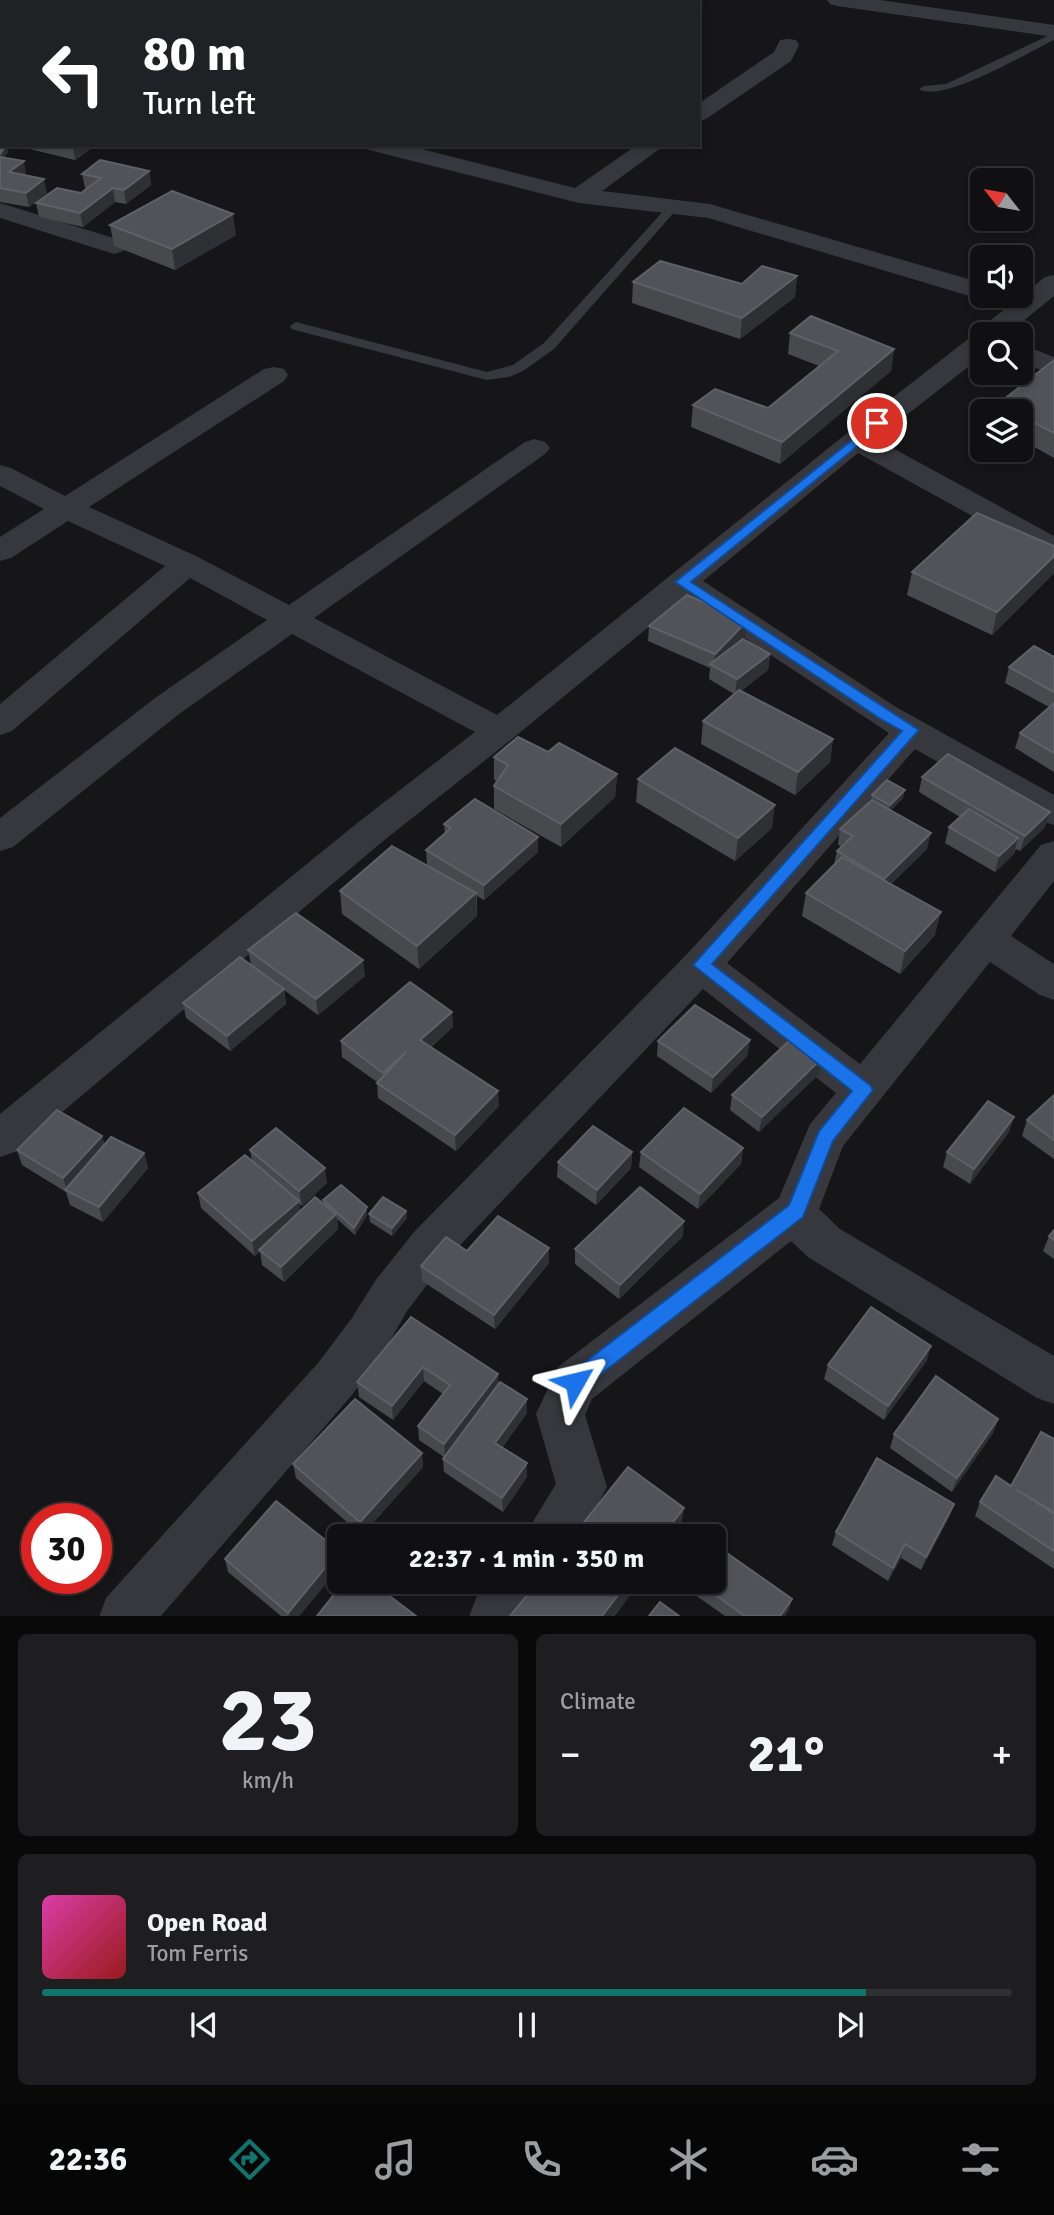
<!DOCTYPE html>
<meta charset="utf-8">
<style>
:root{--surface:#101012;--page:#1e1e20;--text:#f1f3f6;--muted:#9c9d9f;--line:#303032;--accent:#0f766e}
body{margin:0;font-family:Signika,sans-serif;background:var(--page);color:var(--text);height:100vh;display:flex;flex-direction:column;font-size:26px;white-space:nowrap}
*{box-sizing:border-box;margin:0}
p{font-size:23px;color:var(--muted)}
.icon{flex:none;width:38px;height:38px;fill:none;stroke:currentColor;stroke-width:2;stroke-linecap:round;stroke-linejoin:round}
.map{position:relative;height:1616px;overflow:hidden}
.sheet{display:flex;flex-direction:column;gap:18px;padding:18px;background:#09090a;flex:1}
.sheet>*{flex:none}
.hud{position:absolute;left:0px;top:0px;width:700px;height:147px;box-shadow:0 4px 10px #0003,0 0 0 2px var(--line);background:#202124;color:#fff;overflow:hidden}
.needle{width:46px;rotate:301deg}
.tools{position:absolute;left:970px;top:168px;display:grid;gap:14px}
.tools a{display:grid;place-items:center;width:63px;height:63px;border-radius:10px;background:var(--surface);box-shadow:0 4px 10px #0003,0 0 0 2px var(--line);font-size:35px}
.speed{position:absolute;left:21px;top:1503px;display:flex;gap:14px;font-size:35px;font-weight:700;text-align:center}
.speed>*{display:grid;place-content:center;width:91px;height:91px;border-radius:50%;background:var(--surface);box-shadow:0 4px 10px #0003,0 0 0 2px var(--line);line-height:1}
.speed .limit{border:10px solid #d22;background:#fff;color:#111}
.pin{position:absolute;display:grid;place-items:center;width:60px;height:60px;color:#fff;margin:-30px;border:4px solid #fff;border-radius:50%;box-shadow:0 2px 7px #0007}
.me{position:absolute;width:77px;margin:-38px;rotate:53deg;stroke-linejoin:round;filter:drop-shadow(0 0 5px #0008)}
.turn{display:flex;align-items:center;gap:24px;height:147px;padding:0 28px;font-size:32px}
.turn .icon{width:91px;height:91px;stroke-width:2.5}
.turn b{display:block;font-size:49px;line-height:60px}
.big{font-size:52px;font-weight:700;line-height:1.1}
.sheet .tile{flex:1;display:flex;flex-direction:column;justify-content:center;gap:10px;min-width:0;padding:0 24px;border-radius:10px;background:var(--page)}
.sheet .dial{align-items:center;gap:0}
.dial b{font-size:91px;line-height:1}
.song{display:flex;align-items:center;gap:21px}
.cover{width:84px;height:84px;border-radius:10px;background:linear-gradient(135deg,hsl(320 70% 55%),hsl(0 70% 35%))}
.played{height:7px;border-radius:4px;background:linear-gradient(90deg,var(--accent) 85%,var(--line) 85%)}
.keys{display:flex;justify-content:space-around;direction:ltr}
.heat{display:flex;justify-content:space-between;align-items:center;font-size:38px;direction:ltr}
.sheet .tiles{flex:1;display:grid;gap:18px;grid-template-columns:1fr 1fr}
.tile:last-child{grid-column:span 2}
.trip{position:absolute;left:327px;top:1524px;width:399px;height:70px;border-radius:10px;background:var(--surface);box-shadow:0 4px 10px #0003,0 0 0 2px var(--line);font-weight:700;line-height:70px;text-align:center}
.tab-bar{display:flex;height:112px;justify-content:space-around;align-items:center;background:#060607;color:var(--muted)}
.tab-bar .icon{width:49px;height:49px}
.tab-bar .active{color:var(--accent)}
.tab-bar b{font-size:32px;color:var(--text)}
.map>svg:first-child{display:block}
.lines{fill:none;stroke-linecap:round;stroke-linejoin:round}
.lane{fill:#37383d;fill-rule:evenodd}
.street{fill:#37383d;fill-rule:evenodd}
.wall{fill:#47494d}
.shaded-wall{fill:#2f3033}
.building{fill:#525359;stroke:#5f6168;stroke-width:2}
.route{fill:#1a73e8;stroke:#114b97;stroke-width:2}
</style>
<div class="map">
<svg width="1054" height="1617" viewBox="0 0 1054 1617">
<rect width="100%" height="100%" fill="#161618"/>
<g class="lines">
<g class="lane">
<path d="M 1054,33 L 1054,40 C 1029,52 941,104 919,89 L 924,86 L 946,84 Z"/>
<polygon points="667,207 677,209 554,349 523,371 509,377 487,380 291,329 290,326 296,322 487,372 513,365 544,343"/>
</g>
<g class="street">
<polygon points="69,0 89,0 68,2"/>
<polygon points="303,0 325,0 302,2"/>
<polygon points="437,0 459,0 436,2"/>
<polygon points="586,0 608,0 585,2"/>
<polygon points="827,0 880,0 1054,25 1054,37 837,6 830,4"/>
<polygon points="788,39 796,40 799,45 791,61 706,119 698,121 698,104 774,52 780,40"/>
<polygon points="2,86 2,102 0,103 0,87"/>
<polygon points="365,145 406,145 575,188 637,145 665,145 602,191 710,204 982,283 982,296 992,296 982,299 973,297 708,218 579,203 369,150"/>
<polygon points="0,203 123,241 127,246 123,251 114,254 0,218"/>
<polygon points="1054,275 1054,296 1007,334 982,334 982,356 876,439 1054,536 1054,558 1043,555 858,453 703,581 896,707 1054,795 1054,825 1041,821 915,749 727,963 860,1064 1041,845 1054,841 1054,881 1011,936 1054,964 1054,1000 1040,995 990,962 843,1146 819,1209 840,1229 1054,1356 1054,1404 1037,1398 808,1257 791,1241 592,1399 585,1415 607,1487 581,1536 528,1536 535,1518 556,1484 536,1414 558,1367 779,1198 810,1124 836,1093 703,989 446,1260 407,1311 386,1348 352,1395 160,1617 99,1617 106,1598 318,1363 352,1318 375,1281 414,1232 687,954 889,733 684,598 512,739 382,842 15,1152 0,1157 0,1114 356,824 475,732 292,634 179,714 13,847 0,851 0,818 155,698 267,620 190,578 12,731 0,735 0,704 165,566 68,521 11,558 0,561 0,537 44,509 0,486 0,465 11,468 65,496 264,369 274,367 284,369 288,375 284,381 89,507 198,557 289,605 525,442 535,439 545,442 550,448 545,454 314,618 497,715 846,434 972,336 978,335 981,328 1045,277"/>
<polygon points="1020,344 1054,357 1054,375 1020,362"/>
<polygon points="488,1582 546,1582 538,1600 527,1617 469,1617 476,1598"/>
</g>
</g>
<g class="wall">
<polygon points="0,0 23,0 23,2 2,2 2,15 0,14"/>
<polygon points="105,0 168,0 168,2 120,2"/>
<polygon points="208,0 279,0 279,1 277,2 217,2"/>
<polygon points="324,0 427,0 427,1 325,2"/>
<polygon points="2,96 2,113 0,113 0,97"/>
<polygon points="0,121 2,121 2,143 0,142"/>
<polygon points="0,144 6,145 8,152 4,157 47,193 29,207 0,202"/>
<polygon points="13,145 96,145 75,160"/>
<polygon points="149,171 151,185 126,204 115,202 83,227 39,217 36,203 81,193 88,188 85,188 82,174"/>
<polygon points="110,225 236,235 175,270 114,246"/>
<polygon points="797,276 795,297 740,339 632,303 633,282 742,284"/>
<polygon points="790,333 894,349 891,371 780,464 691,427 693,405 768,408 819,366 788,354"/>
<polygon points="1054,360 1054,458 1020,439 1020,411 997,411 999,403"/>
<polygon points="1054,546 1054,573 992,635 907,595 912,572"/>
<polygon points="747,621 746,637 743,639 770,654 768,670 741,691 833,739 830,762 795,795 701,744 703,721 734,694 709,679 710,668 648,641 649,626"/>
<polygon points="1054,657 1054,772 1015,748 1020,733 1049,707 1005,683 1009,667"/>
<polygon points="548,752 617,774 615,797 561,847 494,809 494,786 497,781 494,780 494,757"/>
<polygon points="922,777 1045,827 1020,851 1016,849 1014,854 995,872 945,843 949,827 960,817 919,792"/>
<polygon points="638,779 772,828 735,861 636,802"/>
<polygon points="872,795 903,798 891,810 927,849 891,884 935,935 900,974 802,916 806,893 834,864 837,851 841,847 838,844 840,829 871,801"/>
<polygon points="444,824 538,837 538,852 484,900 477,896 477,916 419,969 342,914 340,891 427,866 426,850 445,834"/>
<polygon points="248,950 365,976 318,1015 284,990 286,1004 230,1051 186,1018 183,1003 251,965"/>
<polygon points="452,1012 453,1027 431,1047 499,1106 456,1151 378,1098 377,1082 342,1057 341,1041"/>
<polygon points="750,1040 747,1056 711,1093 657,1056 658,1041"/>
<polygon points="819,1074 759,1132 730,1110 732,1095"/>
<polygon points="1054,1095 1054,1159 1022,1136 1027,1120"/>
<polygon points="1009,1132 970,1184 943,1167 947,1152"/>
<polygon points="105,1144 144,1153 148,1168 103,1222 70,1205 66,1192 22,1165 17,1150"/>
<polygon points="743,1148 741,1164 698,1209 639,1167 641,1152"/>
<polygon points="250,1150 327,1183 302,1206 299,1204 300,1211 324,1204 323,1200 367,1207 367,1215 355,1235 337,1219 338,1229 284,1282 262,1265 260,1251 255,1256 201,1208 198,1193 252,1161"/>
<polygon points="632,1152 631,1168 596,1205 557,1177 558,1162"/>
<polygon points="406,1211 407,1218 392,1236 370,1222 369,1214"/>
<polygon points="1054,1230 1054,1259 1043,1251 1049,1236"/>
<polygon points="683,1236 619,1299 575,1264 575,1249"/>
<polygon points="549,1248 549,1263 495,1329 422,1281 421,1266 467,1251"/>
<polygon points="411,1317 499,1384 527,1413 502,1448 527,1477 503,1512 444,1472 443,1459 444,1457 419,1440 418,1426 443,1394 424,1381 393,1420 359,1397 357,1382"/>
<polygon points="927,1360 884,1420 824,1379 828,1365"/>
<polygon points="998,1419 993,1433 952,1492 890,1448 894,1434"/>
<polygon points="1054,1439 1054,1569 975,1516 980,1502 1011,1486"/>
<polygon points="422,1453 423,1467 362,1535 296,1478 293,1464"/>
<polygon points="954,1504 949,1517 921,1570 901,1558 888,1581 832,1545 836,1532"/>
<polygon points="339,1551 340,1567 299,1616 281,1616 228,1572 225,1559"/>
<polygon points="689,1582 714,1582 792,1599 788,1611 785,1616 725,1616 688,1590"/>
</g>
<g class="shaded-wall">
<polygon points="262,0 279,0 279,1 262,2"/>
<polygon points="409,0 427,0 427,1 409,2"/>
<polygon points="6,145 8,152 0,163 0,154"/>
<polygon points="74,145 96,145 75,160 73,146"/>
<polygon points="24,161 26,175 12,186 9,172"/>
<polygon points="149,171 151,185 126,204 124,190"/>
<polygon points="44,179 47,193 29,207 26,193"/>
<polygon points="113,188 115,202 83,227 80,213"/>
<polygon points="233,214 236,235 175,270 172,249"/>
<polygon points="797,276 795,297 740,339 742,318"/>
<polygon points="894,349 891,371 780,464 782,442"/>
<polygon points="1054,556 1054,573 992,635 997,612"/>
<polygon points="747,621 746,637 717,667 714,666 715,654"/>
<polygon points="770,654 768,670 735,695 737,679"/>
<polygon points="833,739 830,762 795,795 798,772"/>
<polygon points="617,774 615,797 561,847 561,824"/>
<polygon points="905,790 903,798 888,813 890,805"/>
<polygon points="775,805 772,828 735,861 738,838"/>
<polygon points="1050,812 1045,827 1020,851 1025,836"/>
<polygon points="931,833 927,849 881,894 884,879"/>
<polygon points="538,837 538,852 484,900 484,885"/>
<polygon points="1018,838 1014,854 995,872 999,856"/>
<polygon points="476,893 477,916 419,969 417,946"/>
<polygon points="941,912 935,935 900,974 905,951"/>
<polygon points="363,960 365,976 318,1015 316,999"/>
<polygon points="284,989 286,1004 230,1051 227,1036"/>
<polygon points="452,1012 453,1027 421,1055 420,1040"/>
<polygon points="750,1040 747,1056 711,1093 713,1077"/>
<polygon points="822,1058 819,1074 759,1132 762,1117"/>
<polygon points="498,1091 499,1106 456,1151 455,1135"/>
<polygon points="1014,1117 1009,1132 970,1184 974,1169"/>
<polygon points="102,1136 107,1152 68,1193 63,1178"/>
<polygon points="743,1148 741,1164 698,1209 700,1194"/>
<polygon points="632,1152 631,1168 596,1205 597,1190"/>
<polygon points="144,1153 148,1168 103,1222 99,1207"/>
<polygon points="325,1168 327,1183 302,1206 299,1191"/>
<polygon points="299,1201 301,1216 255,1256 252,1241"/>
<polygon points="367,1207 367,1215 355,1235 354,1228"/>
<polygon points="406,1211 407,1218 392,1236 392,1228"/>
<polygon points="336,1214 338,1229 284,1282 281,1267"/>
<polygon points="684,1221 683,1236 619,1299 620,1285"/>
<polygon points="549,1248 549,1263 495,1329 494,1315"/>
<polygon points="931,1346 927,1360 884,1420 888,1406"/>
<polygon points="423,1367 424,1381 393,1420 392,1406"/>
<polygon points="498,1374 499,1388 445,1458 444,1444"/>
<polygon points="527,1399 527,1413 495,1457 495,1443"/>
<polygon points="998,1419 993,1433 952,1492 957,1478"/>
<polygon points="422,1453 423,1467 362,1535 360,1522"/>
<polygon points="527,1463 527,1477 503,1512 502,1498"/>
<polygon points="954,1504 949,1517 921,1570 926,1557"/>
<polygon points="684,1508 681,1527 674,1536 662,1536"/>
<polygon points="905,1544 901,1558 888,1581 893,1568"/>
<polygon points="339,1551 340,1567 299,1616 289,1616 288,1613"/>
<polygon points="628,1582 640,1582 615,1616 602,1616"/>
<polygon points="792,1599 788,1611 785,1616 780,1616"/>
</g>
<g class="building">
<polygon points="0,0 15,0 10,2 2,2 2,4 0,3"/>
<polygon points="84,0 95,0 108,2 82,2"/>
<polygon points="359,0 398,0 395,2 356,2"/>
<polygon points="2,43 2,53 0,53 0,44"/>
<polygon points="0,144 6,145 0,154"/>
<polygon points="0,157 24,161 9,172 44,179 26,193 0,188"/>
<polygon points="100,160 149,171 124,190 113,188 80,213 36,203 57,188 81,193 101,178 82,174"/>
<polygon points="172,191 233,214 172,249 110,225"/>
<polygon points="660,261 742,284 762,266 797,276 742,318 633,282"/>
<polygon points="811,316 894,349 782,442 693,405 715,389 768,408 838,351 790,333"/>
<polygon points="1054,360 1054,433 1020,415 1020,411 1014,411 999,403"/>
<polygon points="977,513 1054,546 1054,556 997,612 912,572"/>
<polygon points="687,595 747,621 715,654 649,626"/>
<polygon points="743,639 770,654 737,679 710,664"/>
<polygon points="1034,646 1054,657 1054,692 1009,667"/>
<polygon points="739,690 833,739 798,772 703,721"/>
<polygon points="1054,703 1054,753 1020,733"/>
<polygon points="518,737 548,752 559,743 617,774 561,824 494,786 508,765 494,757"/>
<polygon points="675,748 775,805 738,838 638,779"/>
<polygon points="948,754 1050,812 1025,836 922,777"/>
<polygon points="887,780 905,790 890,805 872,795"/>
<polygon points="475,799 538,837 484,885 426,850 451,828 444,824"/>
<polygon points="872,800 931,833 884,879 837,851 853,836 840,829"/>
<polygon points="969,809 1018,838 999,856 949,827"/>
<polygon points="392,846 476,893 417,946 340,891"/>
<polygon points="842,857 941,912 905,951 806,893"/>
<polygon points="296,913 363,960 316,999 248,950"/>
<polygon points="240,957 284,989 227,1036 183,1003"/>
<polygon points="410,982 452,1012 420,1040 498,1091 455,1135 377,1083 406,1052 383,1073 341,1041"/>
<polygon points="695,1005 750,1040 713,1077 658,1041"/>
<polygon points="792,1038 822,1058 762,1117 732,1095"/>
<polygon points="1054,1095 1054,1140 1027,1120"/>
<polygon points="988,1101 1014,1117 974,1169 947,1152"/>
<polygon points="684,1108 743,1148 700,1194 641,1152"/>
<polygon points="57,1110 102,1136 63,1178 17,1150"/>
<polygon points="593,1126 632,1152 597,1190 558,1162"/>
<polygon points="276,1128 325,1168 299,1191 250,1150"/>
<polygon points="111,1137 144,1153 99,1207 65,1190"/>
<polygon points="245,1155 299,1201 252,1241 198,1193"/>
<polygon points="341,1185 367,1207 354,1228 323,1200"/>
<polygon points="640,1187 684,1221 620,1285 575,1249"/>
<polygon points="315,1197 336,1214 281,1267 259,1250"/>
<polygon points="383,1197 406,1211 392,1228 369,1214"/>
<polygon points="498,1216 549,1248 494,1315 421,1266 446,1237 467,1251"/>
<polygon points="1054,1230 1054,1240 1049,1236"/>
<polygon points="871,1307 931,1346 888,1406 828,1365"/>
<polygon points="411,1317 498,1374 444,1444 418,1426 450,1385 423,1367 392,1406 357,1382"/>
<polygon points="936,1376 998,1419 957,1478 894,1434"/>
<polygon points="500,1382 527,1399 495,1443 527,1463 502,1498 443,1459"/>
<polygon points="355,1399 422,1453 360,1522 293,1464"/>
<polygon points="1041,1432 1054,1439 1054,1512 1017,1490 1054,1514 1054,1551 980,1502 996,1476 1011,1486"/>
<polygon points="877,1458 954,1504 926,1557 905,1544 893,1568 836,1532"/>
<polygon points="628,1467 684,1508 662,1536 573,1536"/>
<polygon points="276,1501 339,1551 288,1613 225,1559"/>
<polygon points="714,1544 792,1599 780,1616 745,1616 697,1582 714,1582"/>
<polygon points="344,1582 371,1582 416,1616 317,1616"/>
<polygon points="538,1582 628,1582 602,1616 510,1616"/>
<polygon points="660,1602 679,1616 649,1616"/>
</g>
<polygon class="route" points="877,420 884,423 882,426 691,582 919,730 712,964 870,1085 873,1090 833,1141 803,1217 582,1389 575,1392 567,1389 564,1382 567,1376 789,1205 819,1131 852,1091 693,965 902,731 879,718 675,582"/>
</svg>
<div class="tools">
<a><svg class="needle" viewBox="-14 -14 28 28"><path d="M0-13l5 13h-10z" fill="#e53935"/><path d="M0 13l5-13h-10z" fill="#9c9d9f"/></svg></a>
<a><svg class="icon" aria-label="sound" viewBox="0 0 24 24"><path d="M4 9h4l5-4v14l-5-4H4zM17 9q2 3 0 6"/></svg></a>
<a><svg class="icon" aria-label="search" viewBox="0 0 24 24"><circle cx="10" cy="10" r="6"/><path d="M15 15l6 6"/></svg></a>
<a><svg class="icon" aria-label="layers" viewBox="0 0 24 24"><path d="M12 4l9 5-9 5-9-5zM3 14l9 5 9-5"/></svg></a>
</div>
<div class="speed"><div class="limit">30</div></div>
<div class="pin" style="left:877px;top:423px;background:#d93025"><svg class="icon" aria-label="arrive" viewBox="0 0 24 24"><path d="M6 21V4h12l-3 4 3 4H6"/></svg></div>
<svg class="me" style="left:575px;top:1382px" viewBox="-20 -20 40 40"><path d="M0-17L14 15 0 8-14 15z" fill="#1a73e8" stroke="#fff" stroke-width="4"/></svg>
<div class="trip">22:37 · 1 min · 350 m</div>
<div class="hud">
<div class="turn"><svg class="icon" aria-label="left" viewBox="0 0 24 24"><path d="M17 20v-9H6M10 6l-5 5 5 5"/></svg><div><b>80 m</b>Turn left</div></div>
</div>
</div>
<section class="sheet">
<div class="tiles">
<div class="tile dial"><b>23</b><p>km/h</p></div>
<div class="tile"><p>Climate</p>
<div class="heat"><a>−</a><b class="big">21°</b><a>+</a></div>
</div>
<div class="tile">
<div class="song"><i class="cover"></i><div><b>Open Road</b><p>Tom Ferris</p></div></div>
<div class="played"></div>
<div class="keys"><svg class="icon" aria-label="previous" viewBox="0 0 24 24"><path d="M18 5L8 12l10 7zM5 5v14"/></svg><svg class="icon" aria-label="pause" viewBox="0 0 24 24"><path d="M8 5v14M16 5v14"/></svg><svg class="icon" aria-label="next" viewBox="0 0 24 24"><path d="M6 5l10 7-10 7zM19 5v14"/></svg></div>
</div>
</div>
</section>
<nav class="tab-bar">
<b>22:36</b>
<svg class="icon active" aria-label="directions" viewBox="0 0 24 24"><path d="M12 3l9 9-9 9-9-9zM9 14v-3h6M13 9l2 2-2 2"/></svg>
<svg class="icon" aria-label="music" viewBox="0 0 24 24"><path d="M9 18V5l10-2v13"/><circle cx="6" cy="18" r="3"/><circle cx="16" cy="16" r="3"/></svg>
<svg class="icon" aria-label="phone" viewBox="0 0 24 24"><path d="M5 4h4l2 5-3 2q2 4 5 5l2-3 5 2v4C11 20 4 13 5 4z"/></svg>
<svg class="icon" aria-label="climate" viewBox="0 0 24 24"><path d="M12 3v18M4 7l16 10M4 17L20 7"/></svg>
<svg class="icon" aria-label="car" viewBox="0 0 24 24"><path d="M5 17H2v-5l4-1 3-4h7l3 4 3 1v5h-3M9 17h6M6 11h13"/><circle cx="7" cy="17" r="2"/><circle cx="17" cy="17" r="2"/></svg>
<svg class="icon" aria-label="filters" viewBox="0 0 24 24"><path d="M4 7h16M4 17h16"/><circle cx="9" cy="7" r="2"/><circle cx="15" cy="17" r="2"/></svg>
</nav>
